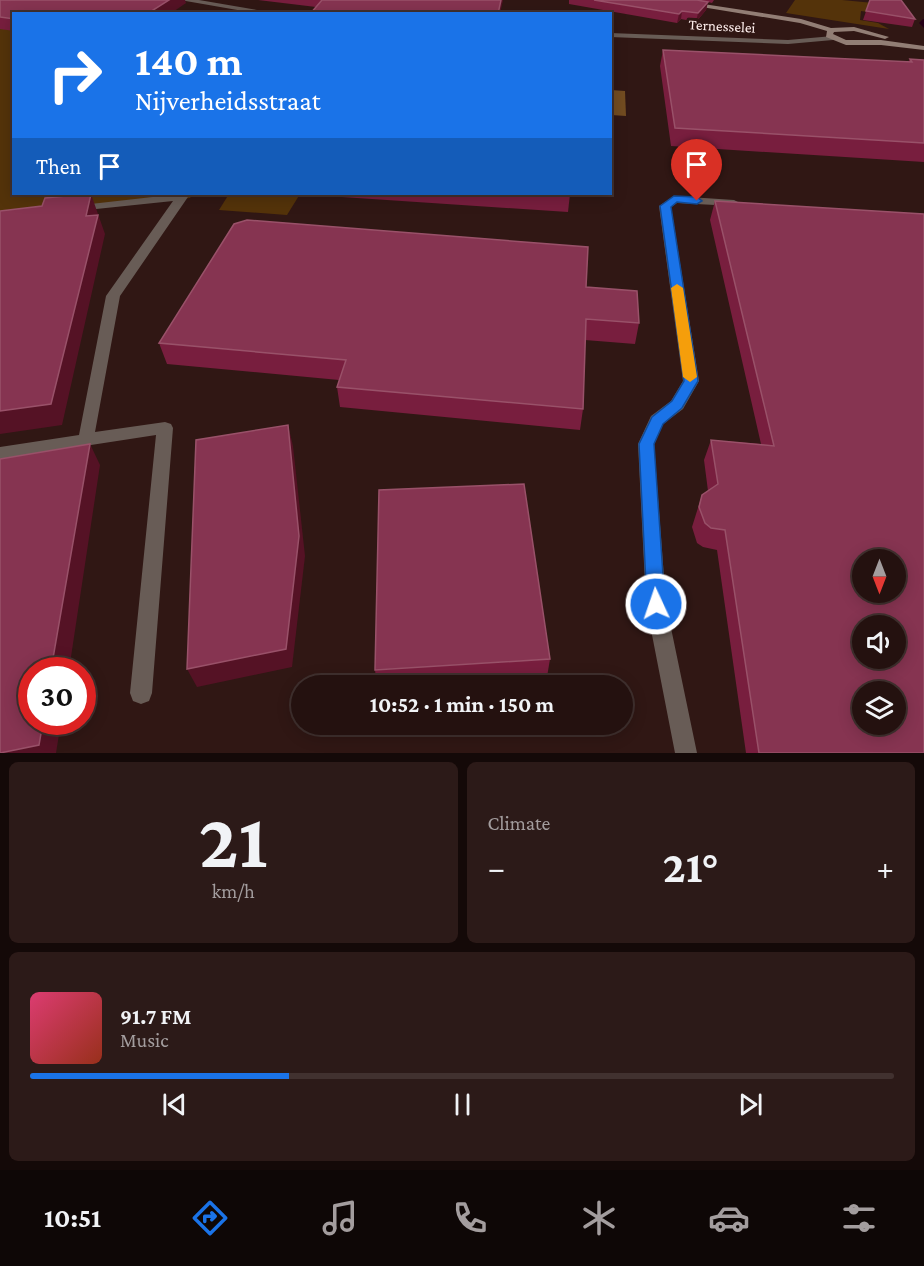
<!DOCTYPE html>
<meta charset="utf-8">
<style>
:root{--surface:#24110f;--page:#2c1a18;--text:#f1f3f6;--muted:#a39d9e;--line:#41312f;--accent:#1a73e8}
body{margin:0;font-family:"Crimson Pro",serif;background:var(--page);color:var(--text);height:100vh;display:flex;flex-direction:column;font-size:22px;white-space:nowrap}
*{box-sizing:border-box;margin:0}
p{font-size:20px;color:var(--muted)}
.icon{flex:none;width:33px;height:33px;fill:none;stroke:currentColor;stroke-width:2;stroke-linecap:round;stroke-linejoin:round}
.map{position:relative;height:753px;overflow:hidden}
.panel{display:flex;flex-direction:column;gap:9px;padding:9px;background:#140908;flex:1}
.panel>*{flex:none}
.guide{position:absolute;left:12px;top:12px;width:600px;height:183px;border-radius:0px;box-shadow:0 3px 15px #0003,0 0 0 2px var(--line);background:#1a73e8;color:#fff;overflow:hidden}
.needle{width:39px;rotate:180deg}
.buttons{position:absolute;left:852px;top:549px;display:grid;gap:12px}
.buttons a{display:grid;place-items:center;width:54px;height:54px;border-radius:50%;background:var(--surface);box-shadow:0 3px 15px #0003,0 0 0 2px var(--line);font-size:30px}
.speed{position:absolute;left:18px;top:657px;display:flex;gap:12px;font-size:30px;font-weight:700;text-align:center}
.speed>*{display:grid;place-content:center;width:78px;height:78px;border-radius:50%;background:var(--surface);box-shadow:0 3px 15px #0003,0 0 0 2px var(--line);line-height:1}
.speed .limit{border:9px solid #d22;background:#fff;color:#111}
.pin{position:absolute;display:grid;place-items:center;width:51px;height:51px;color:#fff;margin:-62px -26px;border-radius:50% 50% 50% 0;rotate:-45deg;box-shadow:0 0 6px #0007}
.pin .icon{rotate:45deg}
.me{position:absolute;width:66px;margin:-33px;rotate:357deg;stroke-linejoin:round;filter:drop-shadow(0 0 4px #0008)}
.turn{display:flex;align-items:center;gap:21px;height:126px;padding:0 24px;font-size:27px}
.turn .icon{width:78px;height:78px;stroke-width:2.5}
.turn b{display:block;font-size:42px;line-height:51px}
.then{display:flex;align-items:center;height:57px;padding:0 24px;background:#0003;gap:12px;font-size:22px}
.big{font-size:45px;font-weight:700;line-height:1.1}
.panel .widget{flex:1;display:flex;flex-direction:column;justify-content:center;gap:9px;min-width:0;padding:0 21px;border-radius:9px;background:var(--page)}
.panel .dial{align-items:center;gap:0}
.dial b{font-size:78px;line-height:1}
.song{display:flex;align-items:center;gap:18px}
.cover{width:72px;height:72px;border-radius:9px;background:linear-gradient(135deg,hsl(340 70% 55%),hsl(10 70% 35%))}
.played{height:6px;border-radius:3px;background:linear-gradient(90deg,var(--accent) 30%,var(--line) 30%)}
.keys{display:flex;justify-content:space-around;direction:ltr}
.heat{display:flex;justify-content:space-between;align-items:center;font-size:33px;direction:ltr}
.panel .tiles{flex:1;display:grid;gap:9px;grid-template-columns:1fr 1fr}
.widget:last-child{grid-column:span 2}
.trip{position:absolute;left:291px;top:675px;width:342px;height:60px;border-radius:30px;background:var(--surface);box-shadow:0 3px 15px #0003,0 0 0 2px var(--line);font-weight:700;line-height:60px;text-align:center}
.dock{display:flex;height:96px;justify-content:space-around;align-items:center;background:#0e0706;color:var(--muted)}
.dock .icon{width:42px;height:42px}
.dock .on{color:var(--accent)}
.dock b{font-size:27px;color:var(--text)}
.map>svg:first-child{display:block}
.green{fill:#54330a}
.forest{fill:#724c21}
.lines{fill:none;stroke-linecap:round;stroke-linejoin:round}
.stream{fill:#250017;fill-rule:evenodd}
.lane{fill:#685c56;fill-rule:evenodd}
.street{fill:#685c56;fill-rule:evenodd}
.secondary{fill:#927e75;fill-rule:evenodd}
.wall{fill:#781e3e}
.shaded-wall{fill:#551225}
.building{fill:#863451;stroke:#995169;stroke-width:1.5;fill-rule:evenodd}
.route{fill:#1a73e8;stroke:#114b97;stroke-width:1.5}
.slow{fill:#f59e0b}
.labels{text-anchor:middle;stroke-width:6;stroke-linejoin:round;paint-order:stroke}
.far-street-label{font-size:15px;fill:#fdeeec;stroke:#301714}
</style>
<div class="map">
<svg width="924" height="753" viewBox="0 0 924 753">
<rect width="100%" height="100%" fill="#301714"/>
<g class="green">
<polygon points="795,0 842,0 894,5 891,15 861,11 860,20 878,23 889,29 786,13"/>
<polygon points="0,26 13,28 14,194 193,194 190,198 18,215 0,212"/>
<polygon points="229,194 300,194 287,215 219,210"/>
</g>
<polygon class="forest" points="611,90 625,91 626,116 611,115"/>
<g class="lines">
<polygon class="stream" points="923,19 924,19 924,28 919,23"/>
<polygon class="lane" points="179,194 190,194 120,296 95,432 165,422 171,424 173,428 152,693 149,701 141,704 133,701 130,693 156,435 0,459 0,447 79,435 106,296 173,201 77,211 73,210 73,206"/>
<g class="street">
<polygon points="180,0 199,0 281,14 260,14"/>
<polygon points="610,33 788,40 833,36 837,38 833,40 788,44 610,37"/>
<polygon points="674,196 734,200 740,203 734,206 677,203 671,207 699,381 683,409 663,424 654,444 666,604 697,753 675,753 646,604 638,444 651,416 671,401 683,381 659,206"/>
</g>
<polygon class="secondary" points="659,0 677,0 801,19 831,28 854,27 889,37 885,39 854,31 834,32 833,34 846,40 881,40 924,46 924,50 881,45 846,45 826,37 827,31 800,23"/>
</g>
<g class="wall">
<polygon points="0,0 186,3 14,14 14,31 0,29"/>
<polygon points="258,0 503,0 316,7"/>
<polygon points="569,0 714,0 712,3 708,2 706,10 696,22 681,19 677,23 569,4"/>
<polygon points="870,0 915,19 912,27 863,20"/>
<polygon points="663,50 908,62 910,59 924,60 924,162 671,146 660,66"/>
<polygon points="311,194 570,194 568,212 312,195"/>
<polygon points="715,201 924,753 746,753 717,550 703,547 697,543 692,527 702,495 708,491 704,460 711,440 761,444 710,220"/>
<polygon points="586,287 639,323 635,344 585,340 583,409 580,430 340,407 337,387 339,380 167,364 159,343"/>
<polygon points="550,659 547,677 409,686 377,686 375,670"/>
</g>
<g class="shaded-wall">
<polygon points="169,0 185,0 186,3 170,14 147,14"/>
<polygon points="501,0 503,0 500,14 498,14"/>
<polygon points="708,2 706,10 696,22 698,13"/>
<polygon points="682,11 681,19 677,23 679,14"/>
<polygon points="91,194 105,234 62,425 0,434 0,411 86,216"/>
<polygon points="288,425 293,446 305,556 292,667 197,687 187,669"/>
<polygon points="90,444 100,465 69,670 51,670"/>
<polygon points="43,722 61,722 56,753 1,753"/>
</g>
<g class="building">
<polygon points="0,0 169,0 147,14 14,14 14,19 0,17"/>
<polygon points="322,0 501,0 498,14 310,14"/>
<polygon points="594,0 697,0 708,2 698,13 682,11 679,14"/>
<polygon points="870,0 901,0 915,19 866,11"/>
<polygon points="663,50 912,62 910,59 924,60 924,143 675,128"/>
<polygon points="87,194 91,194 86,216 98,215 51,404 0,411 0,211 42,206 45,198"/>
<polygon points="525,194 570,194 569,196"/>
<path d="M 715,201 L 924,214 L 924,753 L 759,753 L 725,530 L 711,528 L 705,523 L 699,507 L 702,495 L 718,484 L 711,440 L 774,446 ZM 862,560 L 896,560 L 896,592 L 862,592 ZM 862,626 L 896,626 L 896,658 L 862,658 ZM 862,692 L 896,692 L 896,724 L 862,724 Z"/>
<polygon points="247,220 588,247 586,287 637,291 639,323 586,319 583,409 337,387 346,360 159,343 234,224"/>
<polygon points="288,425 299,536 286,649 187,669 196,440"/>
<polygon points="90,444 51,670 32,670 32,722 43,722 39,745 0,753 0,459"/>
<polygon points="524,484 550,659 375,670 379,490"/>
</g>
<polygon class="route" points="674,196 697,197 702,201 697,204 677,202 671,207 698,381 682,408 663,424 654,444 665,604 662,610 656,613 650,610 647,604 639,444 652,417 672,401 684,381 660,206"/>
<polygon class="slow" points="677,284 683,288 697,377 690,382 683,377 671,288"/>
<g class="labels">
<g class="far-street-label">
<text transform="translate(722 26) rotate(3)" y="5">Ternesselei</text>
</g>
</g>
</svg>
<div class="buttons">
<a><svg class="needle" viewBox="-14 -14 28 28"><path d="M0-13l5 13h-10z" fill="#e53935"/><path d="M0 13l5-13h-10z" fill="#a39d9e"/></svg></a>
<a><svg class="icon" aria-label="sound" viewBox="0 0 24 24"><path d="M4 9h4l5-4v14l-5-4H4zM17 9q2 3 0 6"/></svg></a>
<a><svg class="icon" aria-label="layers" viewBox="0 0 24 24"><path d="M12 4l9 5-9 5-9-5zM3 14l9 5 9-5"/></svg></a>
</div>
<div class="speed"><div class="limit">30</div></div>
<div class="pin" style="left:697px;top:201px;background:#d93025"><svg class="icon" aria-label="arrive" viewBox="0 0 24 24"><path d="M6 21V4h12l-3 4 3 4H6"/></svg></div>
<svg class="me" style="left:656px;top:604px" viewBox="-20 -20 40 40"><circle r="17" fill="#1a73e8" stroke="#fff" stroke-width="3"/><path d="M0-11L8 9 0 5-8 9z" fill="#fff"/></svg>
<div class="trip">10:52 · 1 min · 150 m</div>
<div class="guide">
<div class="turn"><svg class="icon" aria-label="right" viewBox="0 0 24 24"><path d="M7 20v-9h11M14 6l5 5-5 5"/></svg><div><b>140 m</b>Nijverheidsstraat</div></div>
<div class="then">Then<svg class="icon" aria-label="arrive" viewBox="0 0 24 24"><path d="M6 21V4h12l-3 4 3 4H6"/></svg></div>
</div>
</div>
<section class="panel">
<div class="tiles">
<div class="widget dial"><b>21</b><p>km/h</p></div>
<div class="widget"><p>Climate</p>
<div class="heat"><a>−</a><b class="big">21°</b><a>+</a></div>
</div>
<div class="widget">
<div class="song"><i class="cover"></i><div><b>91.7 FM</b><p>Music</p></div></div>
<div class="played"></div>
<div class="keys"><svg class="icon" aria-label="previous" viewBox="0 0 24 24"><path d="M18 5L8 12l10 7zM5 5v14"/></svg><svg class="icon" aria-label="pause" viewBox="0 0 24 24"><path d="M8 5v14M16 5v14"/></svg><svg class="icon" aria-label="next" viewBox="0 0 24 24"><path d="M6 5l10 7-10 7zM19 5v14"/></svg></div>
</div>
</div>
</section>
<nav class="dock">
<b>10:51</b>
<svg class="icon on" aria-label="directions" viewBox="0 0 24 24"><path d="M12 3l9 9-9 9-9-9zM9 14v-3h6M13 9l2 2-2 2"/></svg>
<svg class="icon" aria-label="music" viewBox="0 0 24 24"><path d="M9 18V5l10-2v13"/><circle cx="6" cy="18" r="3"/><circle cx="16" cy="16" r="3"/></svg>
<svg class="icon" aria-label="phone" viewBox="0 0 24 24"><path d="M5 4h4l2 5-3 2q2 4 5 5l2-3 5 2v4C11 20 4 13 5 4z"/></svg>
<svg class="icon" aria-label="climate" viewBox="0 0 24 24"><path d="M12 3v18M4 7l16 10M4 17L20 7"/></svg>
<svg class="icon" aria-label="car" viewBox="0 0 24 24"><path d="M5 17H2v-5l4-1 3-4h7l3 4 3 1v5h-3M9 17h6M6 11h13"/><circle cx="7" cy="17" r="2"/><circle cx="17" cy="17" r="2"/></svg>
<svg class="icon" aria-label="filters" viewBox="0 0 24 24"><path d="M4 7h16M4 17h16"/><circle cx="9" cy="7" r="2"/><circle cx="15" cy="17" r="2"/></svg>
</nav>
